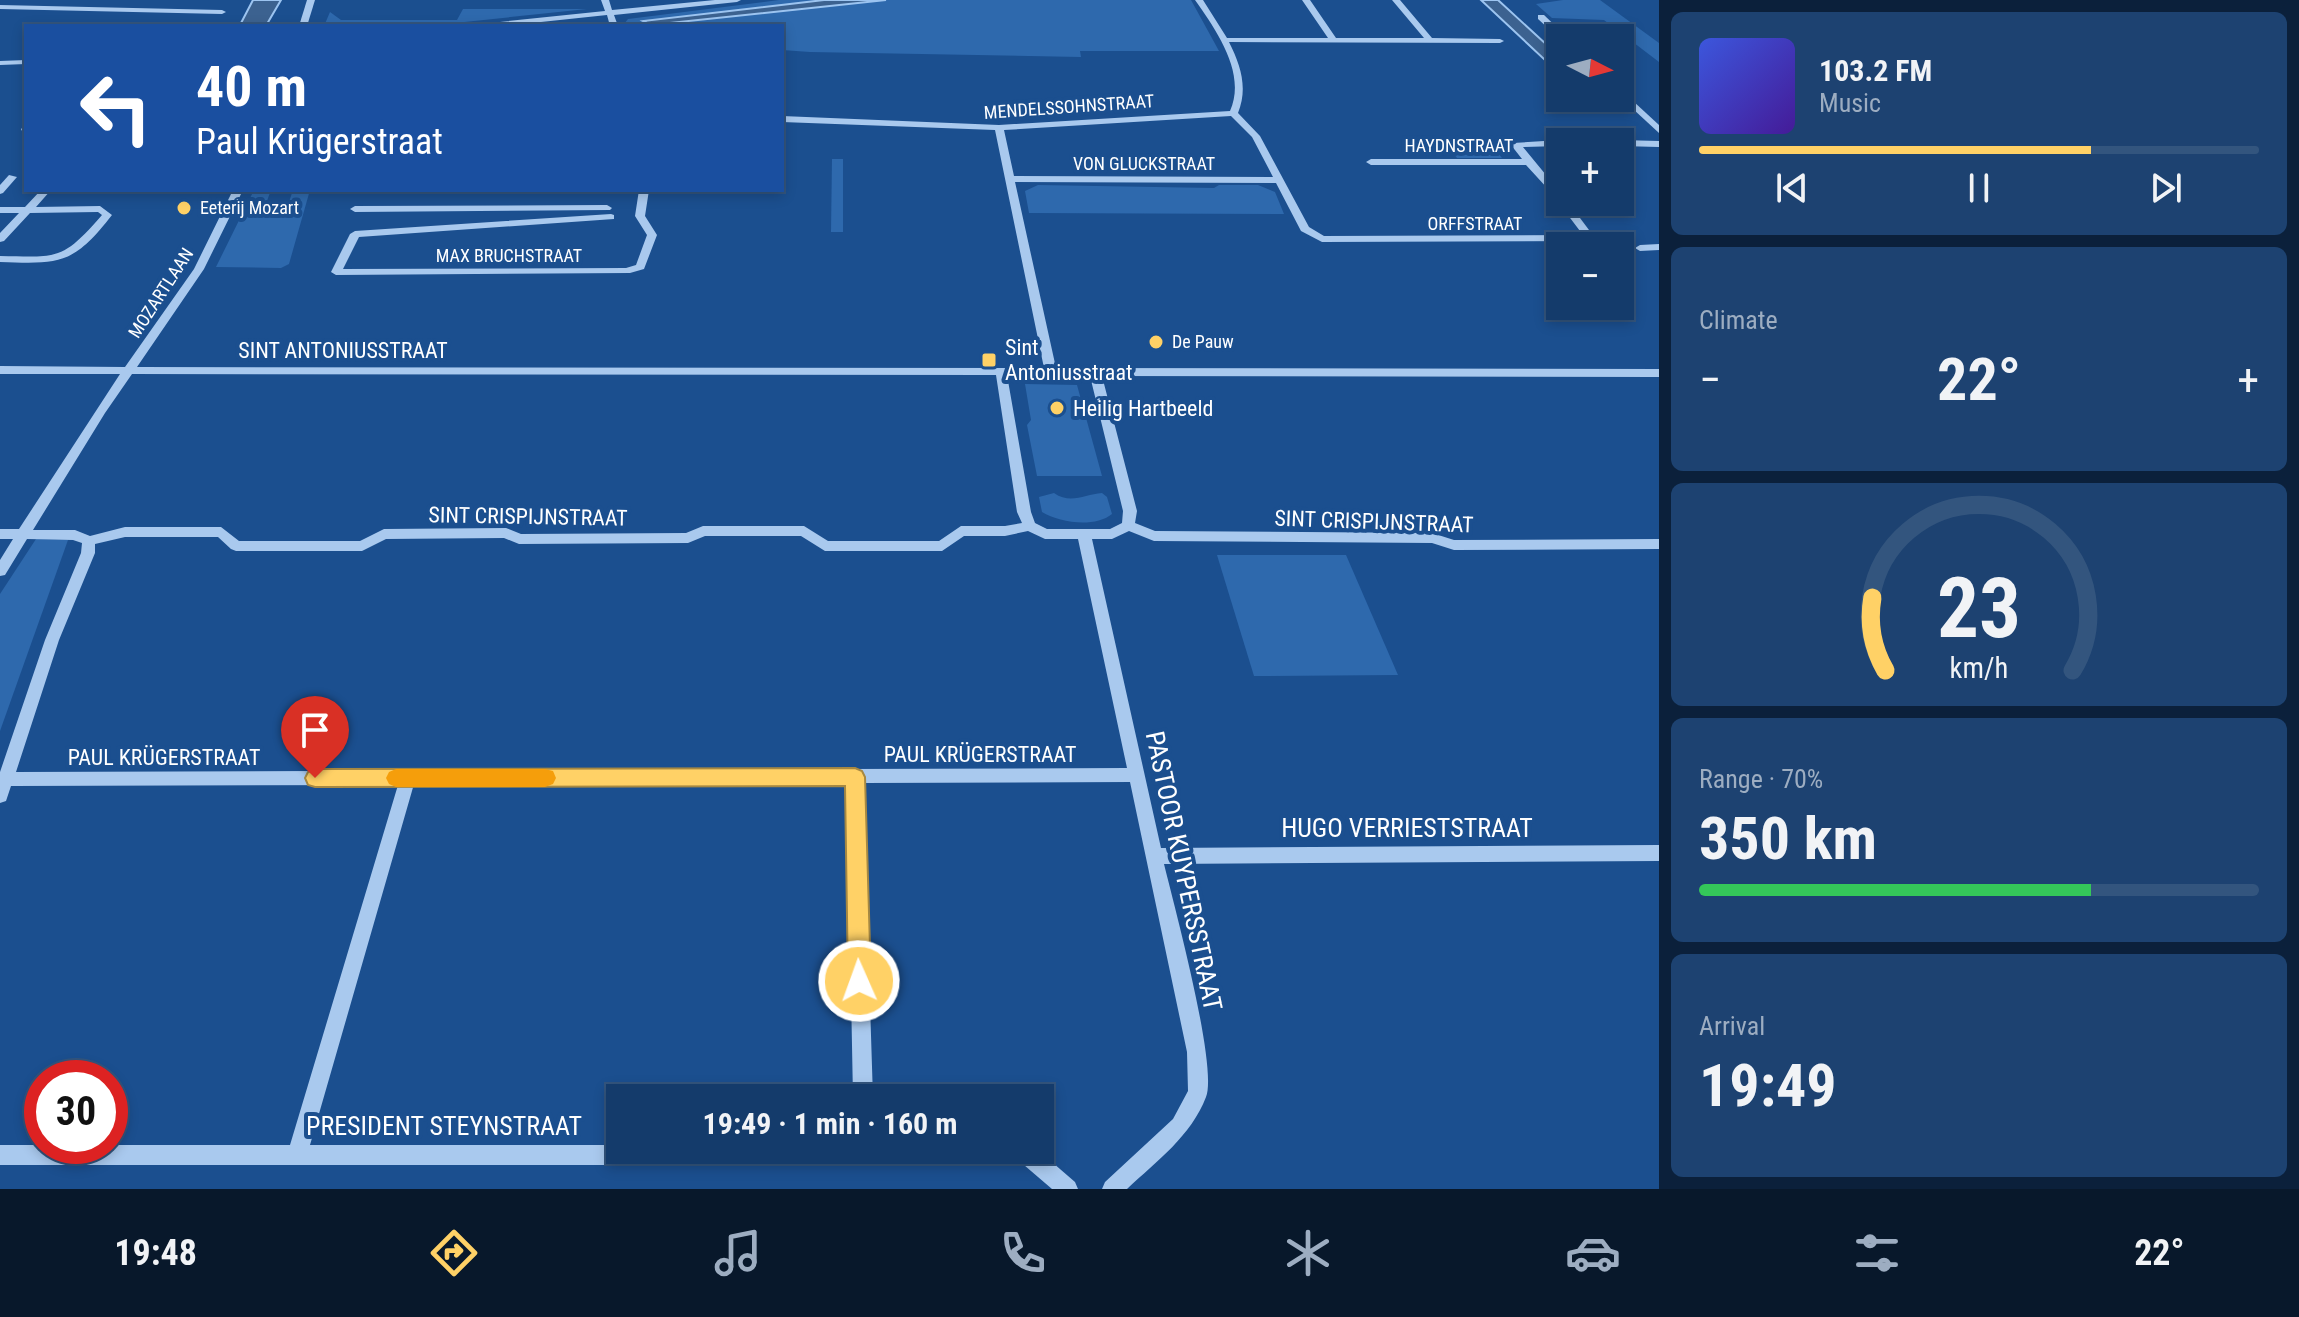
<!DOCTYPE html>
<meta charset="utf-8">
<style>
:root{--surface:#143b6b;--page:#1d4271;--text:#f1f3f6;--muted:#9dadc1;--line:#33557e;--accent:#ffd166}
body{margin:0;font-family:"Roboto Condensed",sans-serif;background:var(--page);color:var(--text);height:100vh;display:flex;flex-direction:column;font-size:30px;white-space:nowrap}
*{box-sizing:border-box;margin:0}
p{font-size:26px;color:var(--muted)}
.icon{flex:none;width:44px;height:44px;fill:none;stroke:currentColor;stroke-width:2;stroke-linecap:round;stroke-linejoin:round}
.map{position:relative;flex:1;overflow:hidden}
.details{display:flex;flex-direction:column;gap:12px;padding:12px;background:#0b203b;width:640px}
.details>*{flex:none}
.hud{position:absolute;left:24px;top:24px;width:760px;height:168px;border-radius:0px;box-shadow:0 4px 12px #0003,0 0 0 2px var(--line);background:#1a4fa0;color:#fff;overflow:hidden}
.needle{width:52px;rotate:96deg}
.tools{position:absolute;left:1546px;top:24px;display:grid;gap:16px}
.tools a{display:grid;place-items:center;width:88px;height:88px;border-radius:0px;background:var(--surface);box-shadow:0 4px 12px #0003,0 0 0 2px var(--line);font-size:40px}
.speed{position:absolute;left:24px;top:1060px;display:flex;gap:16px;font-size:40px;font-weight:700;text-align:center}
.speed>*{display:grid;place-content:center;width:104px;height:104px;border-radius:50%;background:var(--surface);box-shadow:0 4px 12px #0003,0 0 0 2px var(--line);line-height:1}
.speed .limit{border:12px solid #d22;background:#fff;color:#111}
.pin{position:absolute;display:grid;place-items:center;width:68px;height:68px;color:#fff;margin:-82px -34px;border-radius:50% 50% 50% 0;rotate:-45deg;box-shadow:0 0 8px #0007}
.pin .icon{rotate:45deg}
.me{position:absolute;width:88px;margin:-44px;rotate:358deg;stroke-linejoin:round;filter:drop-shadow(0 0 6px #0008)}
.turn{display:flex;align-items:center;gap:28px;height:168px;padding:0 40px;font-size:36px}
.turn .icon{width:104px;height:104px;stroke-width:2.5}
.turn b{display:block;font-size:56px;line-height:68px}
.big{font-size:60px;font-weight:700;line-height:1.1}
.details .widget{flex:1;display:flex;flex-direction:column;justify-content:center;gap:12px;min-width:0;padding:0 28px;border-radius:12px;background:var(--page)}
.details .dial{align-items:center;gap:0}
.dial svg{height:208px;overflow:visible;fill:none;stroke:var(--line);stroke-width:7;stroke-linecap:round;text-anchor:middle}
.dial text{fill:var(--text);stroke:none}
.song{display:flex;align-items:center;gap:24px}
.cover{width:96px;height:96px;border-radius:12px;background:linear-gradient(135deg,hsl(230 70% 55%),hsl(260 70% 35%))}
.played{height:8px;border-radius:4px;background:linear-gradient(90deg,var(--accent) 70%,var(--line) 70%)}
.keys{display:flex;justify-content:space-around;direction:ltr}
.heat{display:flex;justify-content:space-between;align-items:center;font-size:44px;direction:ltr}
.charge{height:12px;border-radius:6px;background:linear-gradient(90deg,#34c759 70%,var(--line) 0)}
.trip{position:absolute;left:606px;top:1084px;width:448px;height:80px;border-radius:0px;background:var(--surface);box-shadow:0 4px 12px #0003,0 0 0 2px var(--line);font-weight:700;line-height:80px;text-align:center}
.tab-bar{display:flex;height:128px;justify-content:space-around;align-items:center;background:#08182b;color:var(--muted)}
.tab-bar .icon{width:56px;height:56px}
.tab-bar .on{color:var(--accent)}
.tab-bar b{font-size:36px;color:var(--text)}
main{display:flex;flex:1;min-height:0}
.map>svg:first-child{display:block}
.green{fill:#2e69ad}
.water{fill:#3c6290;stroke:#9cc4f0;stroke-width:2}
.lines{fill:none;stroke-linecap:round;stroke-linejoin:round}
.minor{fill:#a9c9ee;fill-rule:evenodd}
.route{fill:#ffd166;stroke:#a68842;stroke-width:2}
.slow{fill:#f59e0b}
.poi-dot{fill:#ffd166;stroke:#1b4f8f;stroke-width:3}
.labels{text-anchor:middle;stroke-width:8;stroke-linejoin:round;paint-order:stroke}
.far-street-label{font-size:18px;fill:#fff;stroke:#1b4f8f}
.far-poi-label{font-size:18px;fill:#fff;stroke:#1b4f8f;text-anchor:start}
.poi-label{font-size:22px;fill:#fff;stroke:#1b4f8f;text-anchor:start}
.street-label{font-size:22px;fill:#fff;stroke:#1b4f8f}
.near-street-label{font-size:26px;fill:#fff;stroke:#1b4f8f}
</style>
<main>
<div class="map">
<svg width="1659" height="1189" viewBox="0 0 1659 1189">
<rect width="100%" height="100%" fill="#1b4f8f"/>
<g class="green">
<polygon points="779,0 824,0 644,21 651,25 886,0 1191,0 1219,51 1080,51 1081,57 810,52 782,50 782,26 625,26 624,24 628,19"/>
<polygon points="1563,0 1600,0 1659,43 1659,62 1604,20 1552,18 1536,4"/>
<polygon points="463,9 587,9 426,26 324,26 330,12 341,20 457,20"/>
<polygon points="1443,139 1487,139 1502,158 1457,158"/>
<polygon points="832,159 843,159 843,232 831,232"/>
<polygon points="1038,185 1214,188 1219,185 1258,185 1275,192 1284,214 1029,213 1025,191"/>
<polygon points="254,190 271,190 264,209 288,205 293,190 310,190 289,264 281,268 216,267"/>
<polygon points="1025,384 1077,385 1102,476 1037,476 1027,425 1031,420"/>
<path d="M 1054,493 C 1071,505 1085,494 1102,493 L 1107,497 L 1112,514 C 1095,528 1060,523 1042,512 L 1039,497 Z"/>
<polygon points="36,539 68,540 0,731 0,594"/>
<polygon points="1217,555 1346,555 1398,675 1254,676"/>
</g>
<g class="water">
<polygon points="253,0 281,0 267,24 240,25"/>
<polygon points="824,0 886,0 651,25 643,21"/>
<polygon points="1481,0 1498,0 1560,57 1560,74"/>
</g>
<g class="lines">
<g class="minor">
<polygon points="307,0 315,0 307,26 299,26"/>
<polygon points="601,0 609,0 612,10 715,0 741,0 737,2 614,15 618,26 610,26 607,15 503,26 476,26 480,24 605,11"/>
<path d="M 1195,0 L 1203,0 L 1227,38 L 1328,38 L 1302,0 L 1310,0 L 1336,38 L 1424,38 L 1392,0 L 1400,0 L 1432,38 L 1500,39 L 1504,41 L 1500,43 L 1229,42 C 1241,66 1248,88 1238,113 L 1260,136 L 1309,227 L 1324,236 L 1583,235 L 1558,202 L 1559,201 L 1526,165 L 1371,165 L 1366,162 L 1371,159 L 1522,159 L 1511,145 L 1513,143 L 1560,140 L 1564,142 L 1560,142 L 1560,146 L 1523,147 L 1560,192 L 1560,202 L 1568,202 L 1595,238 L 1590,241 L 1322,242 L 1301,231 L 1276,183 L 1015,182 L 1056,368 L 1659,369 L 1659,377 L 1102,376 L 1137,511 L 1135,523 L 1155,531 L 1432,533 L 1454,540 L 1659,539 L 1659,549 L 1454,550 L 1432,543 L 1154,541 L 1129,531 L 1112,539 L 1092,539 L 1161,848 L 1659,845 L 1659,861 L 1164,864 C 1174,905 1218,1067 1206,1097 C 1191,1136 1157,1161 1127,1189 L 1102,1189 L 1105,1182 L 1173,1119 L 1188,1091 L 1187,1052 L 1130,782 L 863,783 L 873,1098 L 853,1098 L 847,783 L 414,784 L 310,1145 L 620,1145 L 620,1150 L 1038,1150 L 1075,1182 L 1078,1189 L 1052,1189 L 1024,1165 L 0,1165 L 0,1145 L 290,1145 L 398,785 L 11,786 L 6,801 L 0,803 L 0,772 L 45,640 L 81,553 L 82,543 L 73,540 L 27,539 L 5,575 L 0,576 L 0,560 L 13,539 L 0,539 L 0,529 L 19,529 L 120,374 L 0,374 L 0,366 L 125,367 L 194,269 L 233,190 L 243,190 L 204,269 L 137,367 L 1044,368 L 995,130 L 782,122 L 782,116 L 999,125 L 1230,111 C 1247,73 1216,30 1195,0 ZM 1231,116 L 1252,137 L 1273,177 L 1014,176 L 1004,130 ZM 132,374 L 996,375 L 1017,512 L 1022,523 L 1005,526 L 961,526 L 939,541 L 828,541 L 804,526 L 703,526 L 686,533 L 521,534 L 506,528 L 384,529 L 360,541 L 239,541 L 221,527 L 125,527 L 90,536 L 75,530 L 33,530 L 105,413 ZM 1007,375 L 1090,376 L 1123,511 L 1122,523 L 1110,529 L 1047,529 L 1035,523 L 1031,512 ZM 1028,531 L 1045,539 L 1078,539 L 1127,768 L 16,772 L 59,640 L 95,553 L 95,544 L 125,537 L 218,537 L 231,549 L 236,551 L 362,551 L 386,539 L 504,538 L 519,544 L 688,543 L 705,536 L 801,536 L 825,551 L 942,551 L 964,536 L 1005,536 Z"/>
<polygon points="0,5 222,10 226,12 222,14 0,9"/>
<polygon points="1538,15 1544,15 1568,38 1560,39 1538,19"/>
<polygon points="26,60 26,64 0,65 0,61"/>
<polygon points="1620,89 1659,125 1659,133 1620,97"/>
<polygon points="25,126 26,132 22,131 21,129"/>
<polygon points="1620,140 1659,141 1659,147 1620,146 1620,142 1616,142"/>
<polygon points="9,175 17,177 3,193 0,194 0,185"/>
<path d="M 41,190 L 51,190 L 36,207 L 100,206 L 112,215 C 73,265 60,264 0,262 L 0,256 C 58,257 62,261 102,215 L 98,212 L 30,213 L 4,241 L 0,242 L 0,233 L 19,213 L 0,213 L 0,207 L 25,207 Z"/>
<polygon points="639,190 649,190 645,216 657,235 644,269 630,273 336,275 331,272 350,234 355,231 611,214 614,215 614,219 359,237 343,269 626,268 636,265 647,235 635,216"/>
<polygon points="607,205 612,208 610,210 355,212 350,209 355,206"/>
<polygon points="1659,244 1659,250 1640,251 1635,248 1640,245"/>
</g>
</g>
<polygon class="route" points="855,768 862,771 865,777 871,981 868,990 859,993 851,990 848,981 845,786 315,787 308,785 305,778 308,772 315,769"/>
<polygon class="slow" points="396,769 545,769 553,771 556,778 553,784 545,787 396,787 389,784 386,778 389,772"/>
<g class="poi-dot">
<circle cx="184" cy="208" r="8"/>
<circle cx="1156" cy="342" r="8"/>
<rect x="981" y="352" width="16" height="16" rx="4"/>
<circle cx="1057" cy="408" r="8"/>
</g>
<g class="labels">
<g class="far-street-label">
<text transform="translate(1069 107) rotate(-4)" y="6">MENDELSSOHNSTRAAT</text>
<text x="1459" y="152">HAYDNSTRAAT</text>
<text x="1144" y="170">VON GLUCKSTRAAT</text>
<text x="1475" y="230">ORFFSTRAAT</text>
<text x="509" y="262">MAX BRUCHSTRAAT</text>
<text transform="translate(161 293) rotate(-57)" y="6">MOZARTLAAN</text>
</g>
<g class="far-poi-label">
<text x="200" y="214">Eeterij Mozart</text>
<text x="1172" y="348">De Pauw</text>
</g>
<g class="poi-label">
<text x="1005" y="355">Sint<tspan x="1005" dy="25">Antoniusstraat</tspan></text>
<text x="1073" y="416">Heilig Hartbeeld</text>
</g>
<g class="street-label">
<text x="343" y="358">SINT ANTONIUSSTRAAT</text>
<text transform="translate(528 516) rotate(1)" y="8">SINT CRISPIJNSTRAAT</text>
<text transform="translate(1374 521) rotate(2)" y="8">SINT CRISPIJNSTRAAT</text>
<text x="980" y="762">PAUL KRÜGERSTRAAT</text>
<text x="164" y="765">PAUL KRÜGERSTRAAT</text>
</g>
<g class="near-street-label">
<text x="1407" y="837">HUGO VERRIESTSTRAAT</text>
<text transform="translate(1184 871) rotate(78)" y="9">PASTOOR KUYPERSSTRAAT</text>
<text x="444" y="1135">PRESIDENT STEYNSTRAAT</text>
</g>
</g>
</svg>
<div class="tools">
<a><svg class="needle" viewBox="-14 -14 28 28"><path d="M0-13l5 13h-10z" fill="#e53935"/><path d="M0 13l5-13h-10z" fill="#9dadc1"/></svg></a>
<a>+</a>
<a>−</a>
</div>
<div class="speed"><div class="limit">30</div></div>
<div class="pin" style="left:315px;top:778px;background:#d93025"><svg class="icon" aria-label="arrive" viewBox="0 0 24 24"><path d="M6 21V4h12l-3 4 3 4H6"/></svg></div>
<svg class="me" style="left:859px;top:981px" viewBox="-20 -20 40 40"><circle r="17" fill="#ffd166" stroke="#fff" stroke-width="3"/><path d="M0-11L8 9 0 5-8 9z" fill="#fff"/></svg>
<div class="trip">19:49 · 1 min · 160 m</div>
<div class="hud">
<div class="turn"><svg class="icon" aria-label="left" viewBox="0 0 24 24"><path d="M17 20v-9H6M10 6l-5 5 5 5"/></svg><div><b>40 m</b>Paul Krügerstraat</div></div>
</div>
</div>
<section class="details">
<div class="widget">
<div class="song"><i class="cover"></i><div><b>103.2 FM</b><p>Music</p></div></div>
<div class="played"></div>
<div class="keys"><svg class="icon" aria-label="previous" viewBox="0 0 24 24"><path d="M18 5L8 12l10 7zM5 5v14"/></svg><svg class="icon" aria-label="pause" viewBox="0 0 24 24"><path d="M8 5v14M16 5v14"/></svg><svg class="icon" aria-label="next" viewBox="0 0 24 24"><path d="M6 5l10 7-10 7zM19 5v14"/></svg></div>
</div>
<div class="widget"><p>Climate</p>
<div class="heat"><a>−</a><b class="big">22°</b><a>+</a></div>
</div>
<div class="widget dial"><svg viewBox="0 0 100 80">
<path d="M14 69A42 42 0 1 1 86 69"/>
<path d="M14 69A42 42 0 0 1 9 41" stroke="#ffd166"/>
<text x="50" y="56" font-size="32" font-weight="700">23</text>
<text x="50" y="72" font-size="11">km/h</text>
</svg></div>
<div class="widget"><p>Range · 70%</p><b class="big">350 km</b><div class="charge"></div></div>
<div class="widget"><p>Arrival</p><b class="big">19:49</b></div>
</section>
</main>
<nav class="tab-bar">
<b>19:48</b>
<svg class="icon on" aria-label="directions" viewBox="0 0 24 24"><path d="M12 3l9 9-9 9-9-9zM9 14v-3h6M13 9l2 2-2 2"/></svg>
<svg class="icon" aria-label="music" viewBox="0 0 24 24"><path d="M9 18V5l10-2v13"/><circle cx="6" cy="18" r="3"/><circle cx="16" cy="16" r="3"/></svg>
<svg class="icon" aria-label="phone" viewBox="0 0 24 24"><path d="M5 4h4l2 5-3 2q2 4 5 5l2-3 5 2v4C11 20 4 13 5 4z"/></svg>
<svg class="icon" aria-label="climate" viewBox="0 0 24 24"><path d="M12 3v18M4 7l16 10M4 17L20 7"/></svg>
<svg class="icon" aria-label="car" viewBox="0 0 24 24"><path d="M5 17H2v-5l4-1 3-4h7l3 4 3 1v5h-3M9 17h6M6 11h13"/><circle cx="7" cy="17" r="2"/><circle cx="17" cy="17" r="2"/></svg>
<svg class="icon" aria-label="filters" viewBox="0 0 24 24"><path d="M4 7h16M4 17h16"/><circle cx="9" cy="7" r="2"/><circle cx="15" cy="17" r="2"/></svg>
<b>22°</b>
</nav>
